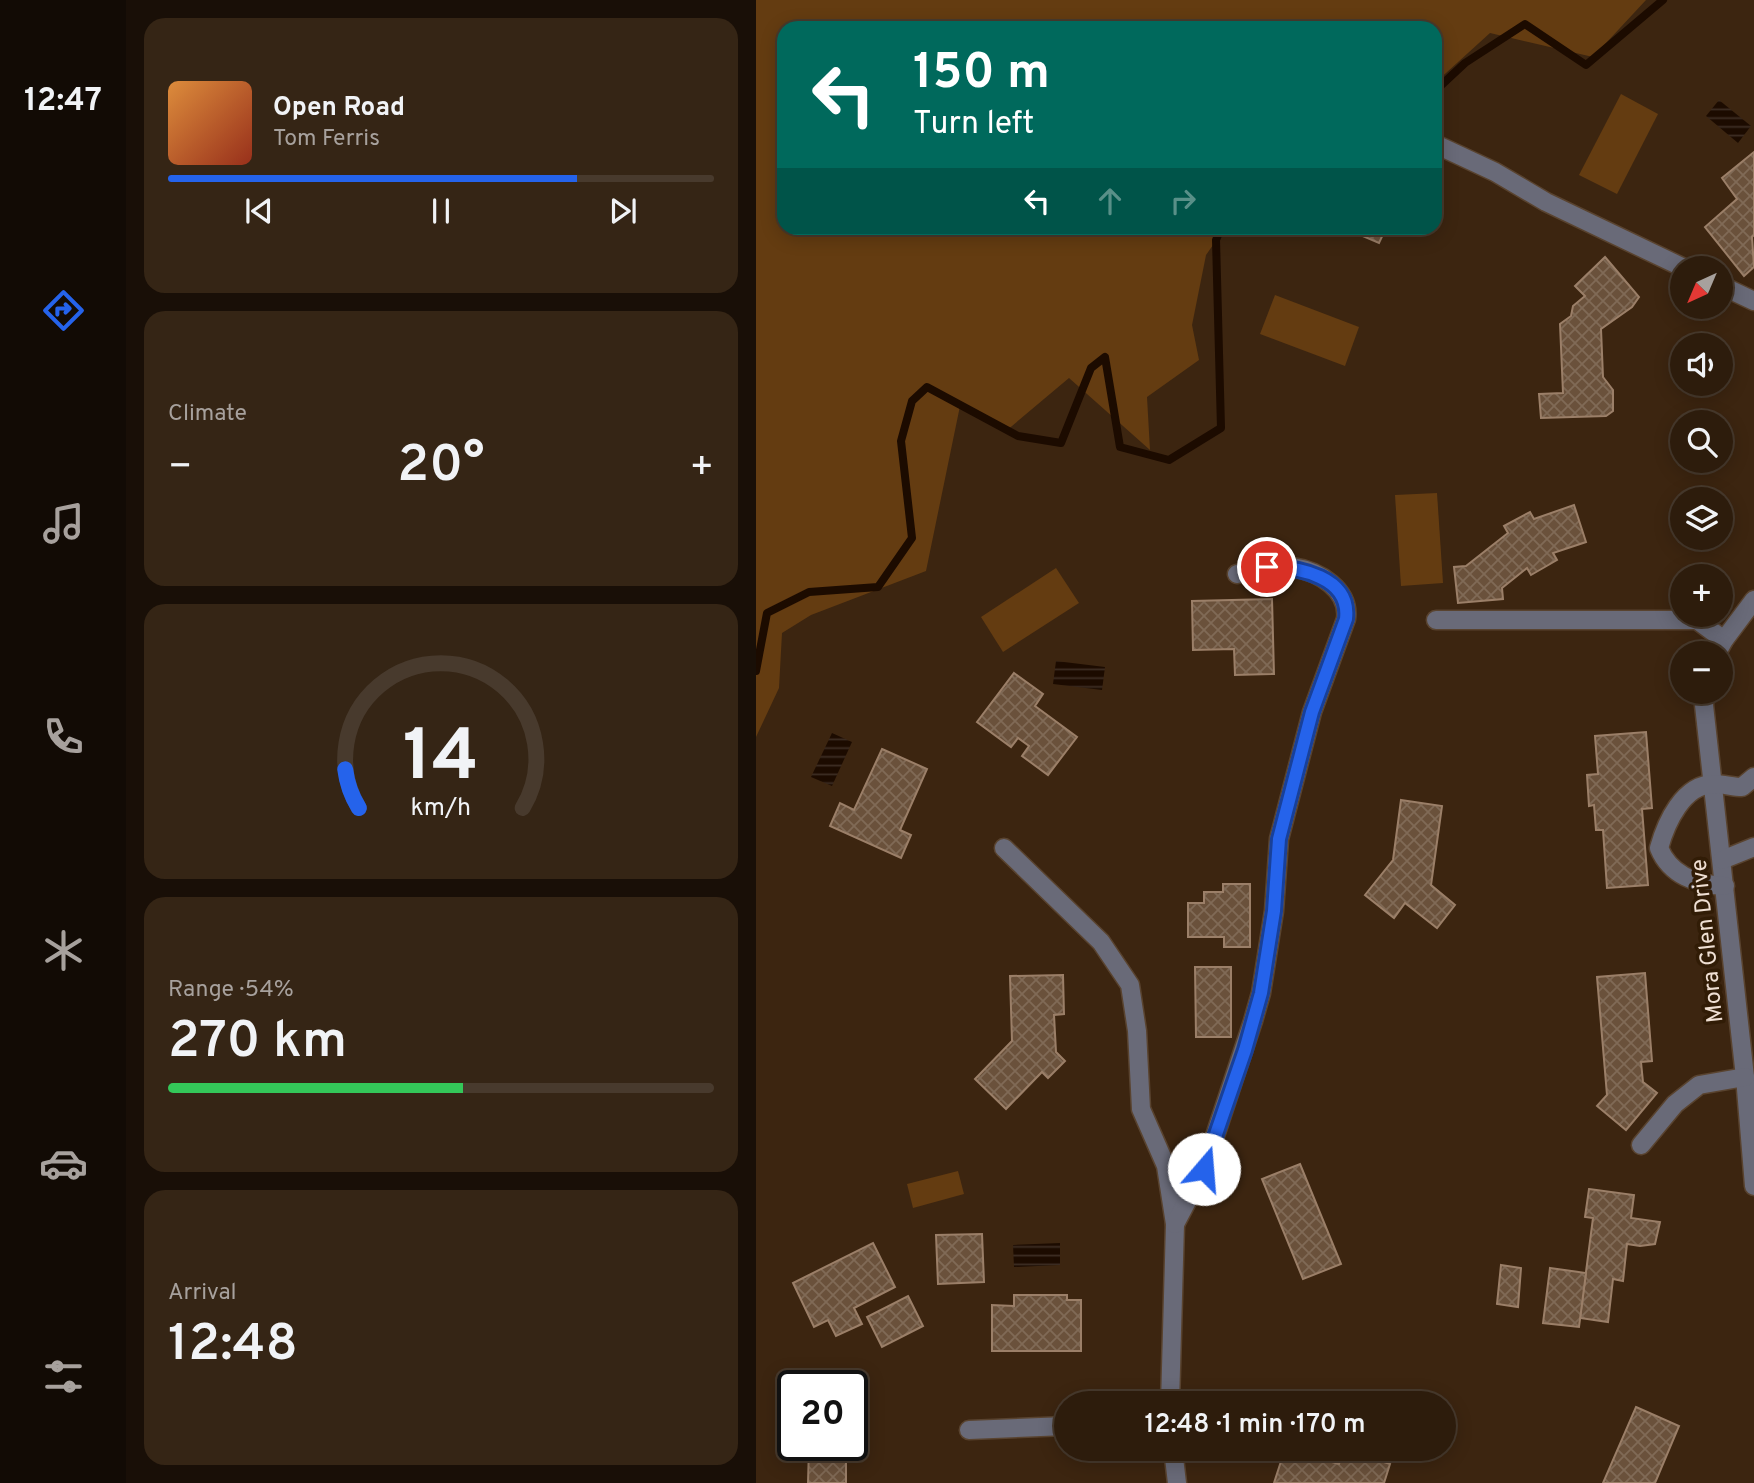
<!DOCTYPE html>
<meta charset="utf-8">
<style>
:root{--surface:#2d1c0c;--page:#352515;--text:#f1f3f6;--muted:#a7a19d;--line:#483a2d;--accent:#2563eb}
body{margin:0;font-family:Overpass,sans-serif;background:var(--page);color:var(--text);height:100vh;display:flex;flex-direction:column;font-size:26px;white-space:nowrap}
*{box-sizing:border-box;margin:0}
p{font-size:23px;color:var(--muted)}
.icon{flex:none;width:38px;height:38px;fill:none;stroke:currentColor;stroke-width:2;stroke-linecap:round;stroke-linejoin:round}
.map{position:relative;flex:1;overflow:hidden}
.details{display:flex;flex-direction:column;gap:18px;padding:18px;background:#190f07;width:630px}
.details>*{flex:none}
.guide{position:absolute;left:21px;top:21px;width:665px;height:214px;border-radius:21px;box-shadow:0 4px 18px #0003,0 0 0 2px var(--line);background:#00695c;color:#fff;overflow:hidden}
.needle{width:46px;rotate:224deg}
.controls{position:absolute;left:914px;top:256px;display:grid;gap:14px}
.controls a{display:grid;place-items:center;width:63px;height:63px;border-radius:50%;background:var(--surface);box-shadow:0 4px 18px #0003,0 0 0 2px var(--line);font-size:35px}
.speed{position:absolute;left:21px;top:1370px;display:flex;gap:14px;font-size:35px;font-weight:700;text-align:center}
.speed>*{display:grid;place-content:center;width:91px;height:91px;border-radius:50%;background:var(--surface);box-shadow:0 4px 18px #0003,0 0 0 2px var(--line);line-height:1}
.speed .limit{border:4px solid #111;border-radius:10px;background:#fff;color:#111}
.pin{position:absolute;display:grid;place-items:center;width:60px;height:60px;color:#fff;margin:-30px;border:4px solid #fff;border-radius:50%;box-shadow:0 2px 7px #0007}
.me{position:absolute;width:77px;margin:-38px;rotate:18deg;stroke-linejoin:round;filter:drop-shadow(0 0 5px #0008)}
.turn{display:flex;align-items:center;gap:24px;height:147px;padding:0 21px;font-size:32px}
.turn .icon{width:91px;height:91px;stroke-width:2.5}
.turn b{display:block;font-size:49px;line-height:60px}
.lanes{display:flex;align-items:center;height:66px;padding:0 21px;background:#0003;justify-content:center;gap:35px;direction:ltr}
.lanes .off{opacity:.35}
.big{font-size:52px;font-weight:600;line-height:1.1}
.details .widget{flex:1;display:flex;flex-direction:column;justify-content:center;gap:10px;min-width:0;padding:0 24px;border-radius:21px;background:var(--page)}
.details .dial{align-items:center;gap:0}
.dial svg{height:182px;overflow:visible;fill:none;stroke:var(--line);stroke-width:7;stroke-linecap:round;text-anchor:middle}
.dial text{fill:var(--text);stroke:none}
.song{display:flex;align-items:center;gap:21px}
.cover{width:84px;height:84px;border-radius:10px;background:linear-gradient(135deg,hsl(30 70% 55%),hsl(10 70% 35%))}
.played{height:7px;border-radius:4px;background:linear-gradient(90deg,var(--accent) 75%,var(--line) 75%)}
.keys{display:flex;justify-content:space-around;direction:ltr}
.heat{display:flex;justify-content:space-between;align-items:center;font-size:38px;direction:ltr}
.charge{height:10px;border-radius:5px;background:linear-gradient(90deg,#34c759 54%,var(--line) 0)}
.trip{position:absolute;left:298px;top:1391px;width:402px;height:70px;border-radius:35px;background:var(--surface);box-shadow:0 4px 18px #0003,0 0 0 2px var(--line);font-weight:600;line-height:70px;text-align:center}
main{display:flex;flex:1;min-height:0}
.tabs{display:flex;flex-direction:column;width:126px;justify-content:space-around;align-items:center;background:#120b05;color:var(--muted)}
.tabs .icon{width:49px;height:49px}
.tabs .on{color:var(--accent)}
.tabs b{font-size:32px;color:var(--text)}
.map>svg:first-child{display:block}
.green{fill:#643c11}
.water{fill:url(#water-rules)}
.lines{fill:none;stroke-linecap:round;stroke-linejoin:round}
.stream{stroke:#1c0b00;stroke-width:8}
.building{fill:url(#building-cross-hatch);stroke:#9b7f68;stroke-width:2}
.minor-casing{stroke:#59432f;stroke-width:21}
.minor{stroke:#696a78;stroke-width:18}
.route-casing{stroke:#184099;stroke-width:18}
.route{stroke:#2563eb;stroke-width:12}
.labels{text-anchor:middle;stroke-width:7;stroke-linejoin:round;paint-order:stroke}
.street-label{font-size:23px;fill:#efdfd3;stroke:#311c06}
</style>
<main>
<nav class="tabs">
<b>12:47</b>
<svg class="icon on" aria-label="directions" viewBox="0 0 24 24"><path d="M12 3l9 9-9 9-9-9zM9 14v-3h6M13 9l2 2-2 2"/></svg>
<svg class="icon" aria-label="music" viewBox="0 0 24 24"><path d="M9 18V5l10-2v13"/><circle cx="6" cy="18" r="3"/><circle cx="16" cy="16" r="3"/></svg>
<svg class="icon" aria-label="phone" viewBox="0 0 24 24"><path d="M5 4h4l2 5-3 2q2 4 5 5l2-3 5 2v4C11 20 4 13 5 4z"/></svg>
<svg class="icon" aria-label="climate" viewBox="0 0 24 24"><path d="M12 3v18M4 7l16 10M4 17L20 7"/></svg>
<svg class="icon" aria-label="car" viewBox="0 0 24 24"><path d="M5 17H2v-5l4-1 3-4h7l3 4 3 1v5h-3M9 17h6M6 11h13"/><circle cx="7" cy="17" r="2"/><circle cx="17" cy="17" r="2"/></svg>
<svg class="icon" aria-label="filters" viewBox="0 0 24 24"><path d="M4 7h16M4 17h16"/><circle cx="9" cy="7" r="2"/><circle cx="15" cy="17" r="2"/></svg>
</nav>
<section class="details">
<div class="widget">
<div class="song"><i class="cover"></i><div><b>Open Road</b><p>Tom Ferris</p></div></div>
<div class="played"></div>
<div class="keys"><svg class="icon" aria-label="previous" viewBox="0 0 24 24"><path d="M18 5L8 12l10 7zM5 5v14"/></svg><svg class="icon" aria-label="pause" viewBox="0 0 24 24"><path d="M8 5v14M16 5v14"/></svg><svg class="icon" aria-label="next" viewBox="0 0 24 24"><path d="M6 5l10 7-10 7zM19 5v14"/></svg></div>
</div>
<div class="widget"><p>Climate</p>
<div class="heat"><a>−</a><b class="big">20°</b><a>+</a></div>
</div>
<div class="widget dial"><svg viewBox="0 0 100 80">
<path d="M14 69A42 42 0 1 1 86 69"/>
<path d="M14 69A42 42 0 0 1 8 52" stroke="#2563eb"/>
<text x="50" y="56" font-size="32" font-weight="700">14</text>
<text x="50" y="72" font-size="11">km/h</text>
</svg></div>
<div class="widget"><p>Range · 54%</p><b class="big">270 km</b><div class="charge"></div></div>
<div class="widget"><p>Arrival</p><b class="big">12:48</b></div>
</section>
<div class="map">
<svg width="998" height="1483" viewBox="0 0 998 1483">
<defs>
<pattern id="water-rules" width="6" height="5" patternUnits="userSpaceOnUse" patternTransform="scale(1.75)"><rect width="6" height="5" fill="#1c0b00"/><path d="M0 2.5h6" fill="none" stroke="#3d2e24"/></pattern>
<pattern id="building-cross-hatch" width="8" height="8" patternUnits="userSpaceOnUse" patternTransform="scale(1.75)"><rect width="8" height="8" fill="#6a513b"/><path d="M0 0l8 8M0 8l8-8" fill="none" stroke="#806a56"/></pattern>
</defs>
<rect width="100%" height="100%" fill="#3c2510"/>
<g class="green">
<polygon points="0,0 890,0 837,57 734,33 679,83 679,28 28,28 28,228 469,228 450,255 436,325 443,360 391,397 394,450 313,378 250,431 204,406 170,571 55,615 26,633 23,688 0,737"/>
<polygon points="865,94 902,114 861,194 823,175"/>
<polygon points="519,295 603,327 589,366 504,334"/>
<polygon points="681,493 687,583 645,586 639,495"/>
<polygon points="300,568 323,603 247,652 225,617"/>
<polygon points="202,1171 208,1194 157,1208 151,1184"/>
</g>
<g class="water">
<polygon points="963,100 995,126 982,143 950,116"/>
<polygon points="300,661 349,667 346,690 297,684"/>
<polygon points="76,733 96,742 76,786 55,777"/>
<polygon points="304,1243 304,1265 258,1267 257,1245"/>
</g>
<g class="lines">
<g class="stream">
<polyline points="679,91 709,63 769,24 830,65 907,0"/>
<polyline points="0,671 11,613 53,592 122,587 156,538 145,441 156,401 171,387 262,436 305,443 335,368 349,357 364,447 413,460 465,428 460,240 465,228"/>
</g>
</g>
<g class="building">
<polygon points="998,152 998,235 996,237 998,267 988,276 949,227 981,199 966,178"/>
<polygon points="588,228 630,228 623,243"/>
<polygon points="849,257 883,297 876,307 845,329 847,377 857,390 857,411 850,416 785,418 783,394 807,393 804,324 815,316 817,306 829,296 819,286"/>
<polygon points="818,505 830,542 797,553 801,560 775,575 771,568 746,588 747,599 702,603 698,567 710,566 752,533 748,526 774,512 778,519"/>
<polygon points="516,599 518,674 479,675 478,649 437,650 436,601"/>
<polygon points="258,673 287,694 279,706 321,737 292,775 266,756 273,746 262,738 255,747 221,722"/>
<polygon points="890,732 896,808 886,809 892,885 851,888 847,830 840,830 838,805 833,806 831,775 842,774 839,736"/>
<polygon points="126,749 171,769 144,830 155,835 145,858 74,826 84,803 98,810"/>
<polygon points="645,800 686,806 675,885 699,905 681,928 649,903 638,918 609,895 637,860"/>
<polygon points="467,884 494,884 494,947 468,947 468,937 432,937 432,903 448,903 448,892 467,892"/>
<polygon points="439,967 475,967 475,1037 440,1037"/>
<polygon points="889,973 896,1061 885,1062 887,1082 901,1093 870,1130 841,1106 851,1095 841,977"/>
<polygon points="307,975 308,1014 298,1015 300,1052 309,1061 292,1078 286,1072 250,1109 219,1079 256,1041 254,976"/>
<polygon points="544,1164 585,1264 547,1279 506,1179"/>
<polygon points="833,1189 878,1195 875,1218 904,1222 899,1244 884,1246 871,1244 867,1281 857,1279 852,1322 824,1318 837,1218 829,1217"/>
<polygon points="226,1234 228,1282 182,1284 180,1235"/>
<polygon points="117,1243 139,1287 98,1308 106,1324 80,1336 72,1320 58,1327 37,1283"/>
<polygon points="745,1265 765,1268 762,1307 741,1304"/>
<polygon points="794,1268 830,1273 823,1327 787,1323"/>
<polygon points="258,1295 311,1295 311,1300 325,1300 325,1351 236,1351 236,1305 258,1306"/>
<polygon points="152,1296 167,1326 126,1347 111,1317"/>
<polygon points="880,1407 923,1426 899,1483 847,1483"/>
<polygon points="96,1415 111,1415 110,1451 90,1451 90,1483 52,1483 53,1446 96,1446"/>
<polygon points="529,1449 583,1464 588,1449 634,1464 628,1483 518,1483"/>
</g>
<g class="lines">
<defs>
<g id="minor">
<polyline points="679,144 739,172 790,202 928,268"/>
<polyline points="964,285 998,301"/>
<polyline points="680,620 941,620 968,640"/>
<polyline points="961,653 968,640 998,600"/>
<polyline points="949,691 948,705 989,1077 998,1186"/>
<polyline points="248,848 345,942 374,985 381,1031 385,1109 410,1166 419,1224 414,1404"/>
<polyline points="966,860 998,847"/>
<path d="M 969,886 C 941,885 914,875 903,848 C 910,823 927,784 958,784 C 968,784 977,787 986,787 L 998,777"/>
<polyline points="885,1145 919,1104 943,1085 989,1077"/>
<path d="M 419,1224 L 448,1169 L 497,1021 L 505,993 L 518,911 L 523,839 L 556,712 L 590,619 C 594,590 563,571 536,567 C 518,564 499,570 481,574"/>
<polyline points="213,1430 310,1426"/>
<polyline points="417,1449 421,1483"/>
</g>
</defs>
<use href="#minor" class="minor-casing"/>
<use href="#minor" class="minor"/>
</g>
<g class="lines">
<defs>
<path id="route" d="M 448,1169 L 489,1050 L 505,993 L 518,911 L 523,839 L 556,712 L 590,619 C 595,577 543,567 511,567"/>
</defs>
<use href="#route" class="route-casing"/>
<use href="#route" class="route"/>
</g>
<g class="labels">
<g class="street-label">
<text transform="translate(950 941) rotate(-96)" y="8">Mora Glen Drive</text>
</g>
</g>
</svg>
<div class="controls">
<a><svg class="needle" viewBox="-14 -14 28 28"><path d="M0-13l5 13h-10z" fill="#e53935"/><path d="M0 13l5-13h-10z" fill="#a7a19d"/></svg></a>
<a><svg class="icon" aria-label="sound" viewBox="0 0 24 24"><path d="M4 9h4l5-4v14l-5-4H4zM17 9q2 3 0 6"/></svg></a>
<a><svg class="icon" aria-label="search" viewBox="0 0 24 24"><circle cx="10" cy="10" r="6"/><path d="M15 15l6 6"/></svg></a>
<a><svg class="icon" aria-label="layers" viewBox="0 0 24 24"><path d="M12 4l9 5-9 5-9-5zM3 14l9 5 9-5"/></svg></a>
<a>+</a>
<a>−</a>
</div>
<div class="speed"><div class="limit">20</div></div>
<div class="pin" style="left:511px;top:567px;background:#d93025"><svg class="icon" aria-label="arrive" viewBox="0 0 24 24"><path d="M6 21V4h12l-3 4 3 4H6"/></svg></div>
<svg class="me" style="left:448px;top:1169px" viewBox="-20 -20 40 40"><circle r="19" fill="#fff"/><path d="M0-13L10 11 0 6-10 11z" fill="#2563eb"/></svg>
<div class="trip">12:48 · 1 min · 170 m</div>
<div class="guide">
<div class="turn"><svg class="icon" aria-label="left" viewBox="0 0 24 24"><path d="M17 20v-9H6M10 6l-5 5 5 5"/></svg><div><b>150 m</b>Turn left</div></div>
<div class="lanes"><svg class="icon" aria-label="left" viewBox="0 0 24 24"><path d="M17 20v-9H6M10 6l-5 5 5 5"/></svg><svg class="icon off" aria-label="ahead" viewBox="0 0 24 24"><path d="M12 20V5M6 11l6-6 6 6"/></svg><svg class="icon off" aria-label="right" viewBox="0 0 24 24"><path d="M7 20v-9h11M14 6l5 5-5 5"/></svg></div>
</div>
</div>
</main>
